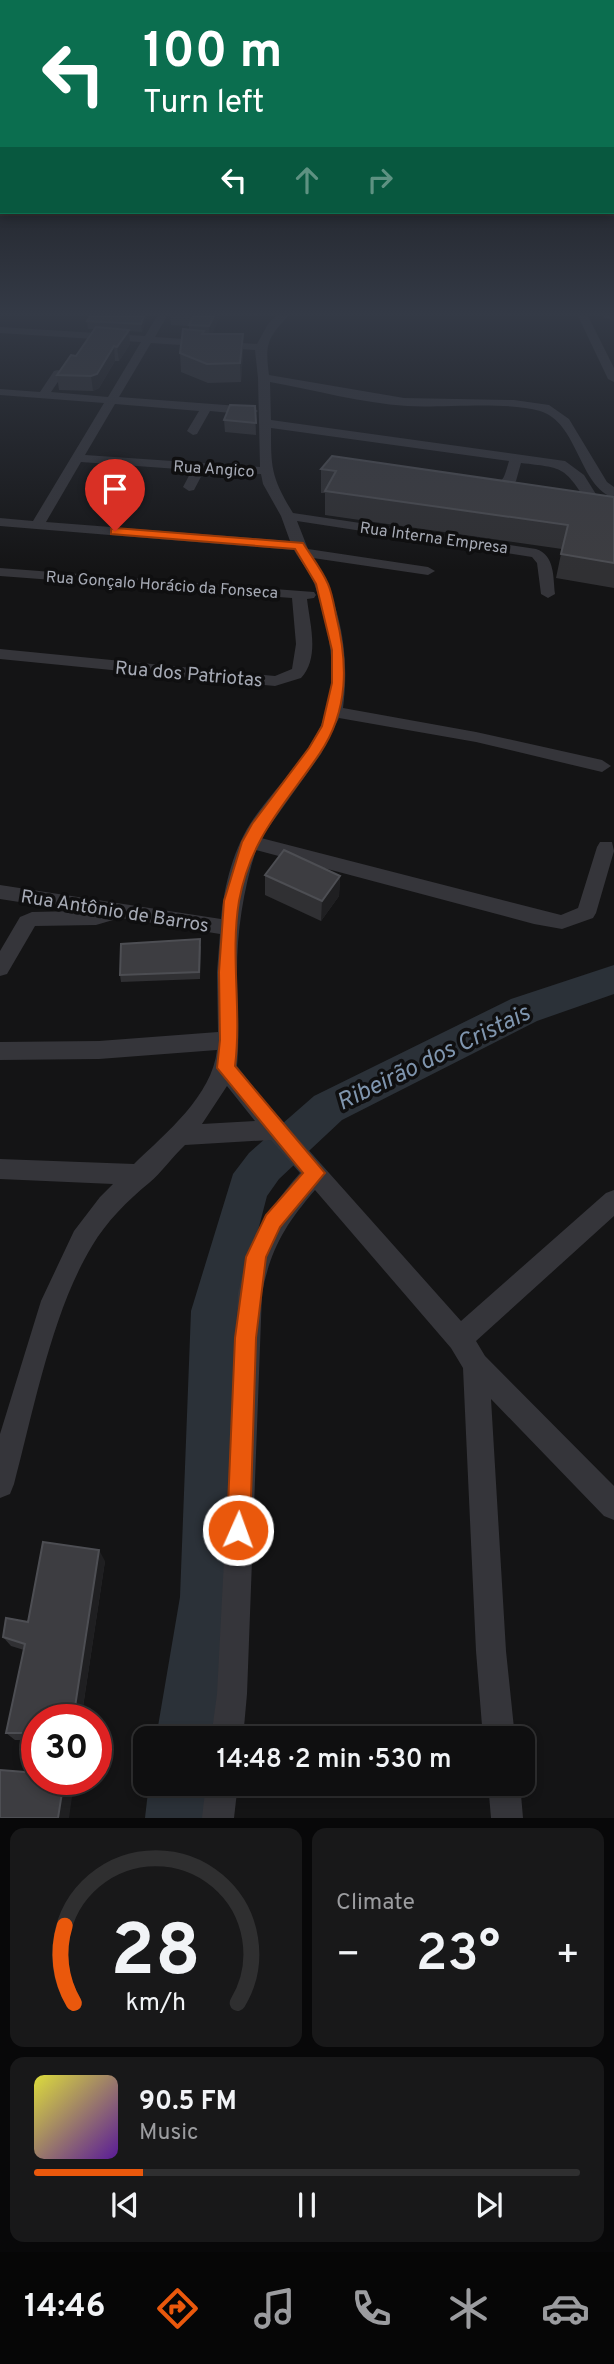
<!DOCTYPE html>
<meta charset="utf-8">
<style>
:root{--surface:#0f0f10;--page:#181819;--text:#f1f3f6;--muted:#9b9c9f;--line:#2f2f30;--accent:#ea580c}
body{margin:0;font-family:Overpass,sans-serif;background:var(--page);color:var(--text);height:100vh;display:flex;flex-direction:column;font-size:26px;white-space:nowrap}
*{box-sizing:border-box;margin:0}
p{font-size:23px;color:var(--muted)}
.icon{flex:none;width:38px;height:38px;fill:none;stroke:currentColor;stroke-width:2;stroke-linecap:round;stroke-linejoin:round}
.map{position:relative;height:1818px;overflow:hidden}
.panel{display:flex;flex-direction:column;gap:10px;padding:10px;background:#080809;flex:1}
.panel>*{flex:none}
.banner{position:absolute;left:0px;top:0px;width:614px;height:214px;box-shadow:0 4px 10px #0003,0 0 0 2px var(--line);background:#0b6e4f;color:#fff;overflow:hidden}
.speed{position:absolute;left:21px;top:1704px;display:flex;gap:14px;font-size:35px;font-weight:700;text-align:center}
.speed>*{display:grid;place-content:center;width:91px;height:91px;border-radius:50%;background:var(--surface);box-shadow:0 4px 10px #0003,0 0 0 2px var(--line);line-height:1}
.speed .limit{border:10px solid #d22;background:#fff;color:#111}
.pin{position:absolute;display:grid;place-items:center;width:60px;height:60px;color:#fff;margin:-72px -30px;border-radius:50% 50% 50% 0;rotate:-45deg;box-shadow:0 0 7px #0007}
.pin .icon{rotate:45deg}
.me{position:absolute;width:77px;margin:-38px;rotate:2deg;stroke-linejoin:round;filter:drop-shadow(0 0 5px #0008)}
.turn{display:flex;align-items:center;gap:24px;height:147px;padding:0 28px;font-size:32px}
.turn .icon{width:91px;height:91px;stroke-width:2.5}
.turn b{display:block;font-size:49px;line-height:60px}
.lanes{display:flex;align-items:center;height:66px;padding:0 28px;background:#0003;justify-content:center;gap:35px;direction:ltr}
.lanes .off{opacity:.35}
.big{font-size:52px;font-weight:600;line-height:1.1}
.panel .widget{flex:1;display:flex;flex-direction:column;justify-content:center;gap:10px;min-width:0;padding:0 24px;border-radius:14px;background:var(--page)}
.panel .dial{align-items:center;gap:0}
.dial svg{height:182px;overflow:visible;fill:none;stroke:var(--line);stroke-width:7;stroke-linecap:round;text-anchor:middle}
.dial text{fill:var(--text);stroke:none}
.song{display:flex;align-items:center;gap:21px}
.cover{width:84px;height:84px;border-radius:10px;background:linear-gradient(135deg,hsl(60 70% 55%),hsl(270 70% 35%))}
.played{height:7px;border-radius:4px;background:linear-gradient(90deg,var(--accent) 20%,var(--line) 20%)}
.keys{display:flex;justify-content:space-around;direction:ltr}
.heat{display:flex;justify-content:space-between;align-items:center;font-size:38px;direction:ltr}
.panel .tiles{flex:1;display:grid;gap:10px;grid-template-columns:1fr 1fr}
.widget:last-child{grid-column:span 2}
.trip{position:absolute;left:133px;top:1726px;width:402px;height:70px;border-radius:14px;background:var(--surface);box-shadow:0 4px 10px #0003,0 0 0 2px var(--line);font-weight:600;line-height:70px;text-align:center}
.tab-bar{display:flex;height:112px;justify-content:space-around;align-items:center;background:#060606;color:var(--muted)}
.tab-bar .icon{width:49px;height:49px}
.tab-bar .active{color:var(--accent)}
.tab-bar b{font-size:32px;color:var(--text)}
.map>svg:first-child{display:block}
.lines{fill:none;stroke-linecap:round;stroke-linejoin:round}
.river{fill:#2b3138;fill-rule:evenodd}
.minor{fill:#35353a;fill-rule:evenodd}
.wall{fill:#303033}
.shaded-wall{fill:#1f1f21}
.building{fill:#3d3d41;stroke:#4d4e53;stroke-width:2}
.route{fill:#ea580c;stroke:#983908;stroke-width:2}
.labels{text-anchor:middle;stroke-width:7;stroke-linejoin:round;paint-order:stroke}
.far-street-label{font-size:16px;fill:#a6aab5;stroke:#0f0f10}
.street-label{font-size:19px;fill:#a6aab5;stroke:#0f0f10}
.near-water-label{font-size:24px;font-style:italic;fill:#7f95ae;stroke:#0f0f10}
</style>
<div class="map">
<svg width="614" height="1818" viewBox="0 0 614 1818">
<rect width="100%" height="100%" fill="#141415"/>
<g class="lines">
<g class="river">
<polygon points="614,965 614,994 537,1021 342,1120 279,1179 267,1196 237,1311 234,1597 214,1738 156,1738 180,1597 191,1311 233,1174 249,1153 314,1096 511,999"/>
<polygon points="149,1783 207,1783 205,1818 145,1818"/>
</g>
<g class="minor">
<path d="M 157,316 L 167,316 L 155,337 L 257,344 L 268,324 L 276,316 L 288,316 C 267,339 265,344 269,375 L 404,398 L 514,400 L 549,405 L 569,419 L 607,482 L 614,487 L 614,498 C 579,487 578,422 540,411 C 506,401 444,408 407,406 C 361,403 315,390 270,382 L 271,420 L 565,461 L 584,475 L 599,499 L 592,503 L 587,502 C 564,466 563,468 521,463 L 516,481 L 509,490 L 480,492 L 480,486 C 504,481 502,485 509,461 L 271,428 C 271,468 271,477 293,513 L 536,549 C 555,555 553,577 555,594 L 548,598 L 541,594 L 537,563 L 532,557 L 297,521 L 308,549 L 428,567 L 435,571 L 428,575 L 313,558 C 341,604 350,655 343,708 L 476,732 L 602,760 L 611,766 L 602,772 L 476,742 L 339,718 L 321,754 L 261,838 L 561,915 L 578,908 L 597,847 L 600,842 L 612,842 L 614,851 L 596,913 L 593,918 L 562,929 L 534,924 L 256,850 C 243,891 237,931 237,973 C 237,1004 240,1035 237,1066 L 264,1100 L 461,1321 L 606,1193 L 614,1190 L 614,1216 L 476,1341 L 485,1356 L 614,1486 L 614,1520 L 604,1516 L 491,1399 L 506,1651 L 515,1738 L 483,1738 L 476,1651 L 463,1368 L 451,1348 L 315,1190 C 285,1225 271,1248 262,1293 L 247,1694 L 243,1738 L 211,1738 L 217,1694 L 238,1293 C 248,1245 267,1210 300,1173 L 271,1140 L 185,1145 C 173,1156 161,1173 149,1183 C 127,1201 107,1221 92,1246 C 52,1312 34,1409 14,1484 L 10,1494 L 0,1498 L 0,1434 L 41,1301 L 74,1231 L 100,1197 L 113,1184 L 0,1179 L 0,1159 L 134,1164 C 166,1133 212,1096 217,1050 L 99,1059 L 0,1060 L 0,1042 L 99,1041 L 218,1032 L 217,972 L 220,934 L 115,917 L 113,920 L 96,925 L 35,926 L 7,974 L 0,976 L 0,951 L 20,917 L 32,912 L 77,911 L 0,899 L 0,885 L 221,919 C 224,886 234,846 254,818 C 278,784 312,753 326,713 C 339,674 328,624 315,586 C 311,573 300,561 294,550 L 0,526 L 0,518 L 33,521 L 104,403 L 0,395 L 0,389 L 40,392 L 54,371 L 58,370 L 64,373 L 51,392 L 108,397 L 141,342 L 0,333 L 0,327 L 145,336 ZM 151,343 L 255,350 L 258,378 L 260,467 L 85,455 L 115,404 L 199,411 L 187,431 L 193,435 L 197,434 L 210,411 L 252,415 L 258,411 L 252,407 L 119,397 ZM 81,462 L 192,470 L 183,487 L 189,491 L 194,490 L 204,471 L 261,474 L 263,484 L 281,516 L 290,541 L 46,522 ZM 227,1086 L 255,1121 L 202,1124 Z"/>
<polygon points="578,316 588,316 614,368 614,382 608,379"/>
<polygon points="603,316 614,316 614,320 604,318"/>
<path d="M 0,568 L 314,592 L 316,595 L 314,598 L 307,599 C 310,625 320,657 301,678 L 275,686 L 0,659 L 0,649 L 275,676 L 292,669 L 296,644 L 292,598 L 0,576 Z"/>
<polygon points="206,1783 238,1783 234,1818 202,1818"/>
<polygon points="488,1783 520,1783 523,1818 491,1818"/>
</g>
</g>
<g class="wall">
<polygon points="90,316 147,316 142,332 129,331 130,344 119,361 115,361 99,388 93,391 59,390 57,375 76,356 95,329 88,329 87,321"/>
<polygon points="170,316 220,316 212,334 243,353 241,382 208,383 181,372 180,353 189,330 189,326 171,325"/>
<polygon points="255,406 256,435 225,432 224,420"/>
<polygon points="321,469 614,497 614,588 556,578 562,549 325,515 325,493 321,493"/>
<polygon points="265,875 340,876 339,896 321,921 265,895"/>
<polygon points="201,946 200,979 121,982 120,975"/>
<polygon points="105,1561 81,1720 37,1720 37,1740 15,1740 6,1733 24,1650 11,1646 3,1637 28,1622"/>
</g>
<g class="shaded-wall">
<polygon points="144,316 147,316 142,332 141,324"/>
<polygon points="214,316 220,316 210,338 209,326"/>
<polygon points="129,330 130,344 119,361 117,347"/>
<polygon points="243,334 243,353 241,382 240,363"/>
<polygon points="114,346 115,361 99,388 93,391 91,376"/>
<polygon points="340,876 339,896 321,921 322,901"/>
<polygon points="99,1550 105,1561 81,1720 73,1720"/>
<polygon points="64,1780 70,1780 74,1783 69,1818 58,1818"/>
</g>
<g class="building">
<polygon points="90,316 144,316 141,324 87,321"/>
<polygon points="194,316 214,316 209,326 189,325"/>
<polygon points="96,327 129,330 117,347 114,346 97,374 91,376 57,375 71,355 76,356"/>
<polygon points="183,329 204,331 202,334 243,334 240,363 207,364 180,353"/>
<polygon points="230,405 255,406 256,423 224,420"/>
<polygon points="332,456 614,497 614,563 561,554 568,525 325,491 336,471 321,469"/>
<polygon points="284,850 340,876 322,901 265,875"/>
<polygon points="200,939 199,972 120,975 121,944"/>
<polygon points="43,1542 99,1550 73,1720 37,1720 37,1733 6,1733 25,1644 3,1637 6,1618 28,1622"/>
<polygon points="0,1770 37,1773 37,1780 64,1780 58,1818 0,1818"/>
</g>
<linearGradient id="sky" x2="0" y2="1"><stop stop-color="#0b0b0c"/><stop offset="0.55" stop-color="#343a46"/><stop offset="1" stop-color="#343a46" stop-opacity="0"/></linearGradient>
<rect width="614" height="571" fill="url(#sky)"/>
<path class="route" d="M 115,528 L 303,543 C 311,556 322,570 328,584 C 332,593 334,605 336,615 C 348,663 349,710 320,753 C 286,804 251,836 239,901 C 230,955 242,1011 235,1066 L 325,1173 L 280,1227 L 266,1257 L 256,1338 L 250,1530 L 247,1538 L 238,1542 L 230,1538 L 227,1530 L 235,1338 L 246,1257 L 266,1215 L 303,1173 L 217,1068 L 220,1040 L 219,972 L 224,901 L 242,842 L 252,824 L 309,748 L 322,726 L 332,683 L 332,650 L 316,584 L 295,549 L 111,534 L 111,529 Z"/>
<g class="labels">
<g class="far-street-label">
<text transform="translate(214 468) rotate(4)" y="6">Rua Angico</text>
<text transform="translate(434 537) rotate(8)" y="6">Rua Interna Empresa</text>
<text transform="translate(162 584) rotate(4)" y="6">Rua Gonçalo Horácio da Fonseca</text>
</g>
<g class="street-label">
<text transform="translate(189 673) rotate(5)" y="7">Rua dos Patriotas</text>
<text transform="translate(115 910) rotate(9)" y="7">Rua Antônio de Barros</text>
</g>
<g class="near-water-label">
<text transform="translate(433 1057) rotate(-26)" y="8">Ribeirão dos Cristais</text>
</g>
</g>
</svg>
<div class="speed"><div class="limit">30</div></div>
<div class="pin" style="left:115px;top:531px;background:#d93025"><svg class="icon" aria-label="arrive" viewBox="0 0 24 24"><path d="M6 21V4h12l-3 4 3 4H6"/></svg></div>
<svg class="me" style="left:238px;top:1530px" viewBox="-20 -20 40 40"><circle r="17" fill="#ea580c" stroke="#fff" stroke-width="3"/><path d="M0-11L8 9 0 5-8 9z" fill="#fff"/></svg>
<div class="trip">14:48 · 2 min · 530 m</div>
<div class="banner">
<div class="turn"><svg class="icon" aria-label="left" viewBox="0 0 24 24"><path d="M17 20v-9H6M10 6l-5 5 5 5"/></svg><div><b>100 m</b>Turn left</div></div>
<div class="lanes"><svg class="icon" aria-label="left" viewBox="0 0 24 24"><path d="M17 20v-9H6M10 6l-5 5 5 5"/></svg><svg class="icon off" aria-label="ahead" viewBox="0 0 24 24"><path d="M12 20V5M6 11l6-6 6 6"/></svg><svg class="icon off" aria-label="right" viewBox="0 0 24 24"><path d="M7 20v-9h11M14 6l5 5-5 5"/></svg></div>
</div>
</div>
<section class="panel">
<div class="tiles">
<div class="widget dial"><svg viewBox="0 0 100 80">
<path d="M14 69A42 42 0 1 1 86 69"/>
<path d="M14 69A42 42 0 0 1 10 35" stroke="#ea580c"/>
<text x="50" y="56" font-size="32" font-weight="700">28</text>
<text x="50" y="72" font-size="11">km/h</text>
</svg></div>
<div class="widget"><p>Climate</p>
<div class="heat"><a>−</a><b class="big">23°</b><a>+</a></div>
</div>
<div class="widget">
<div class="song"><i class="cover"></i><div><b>90.5 FM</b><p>Music</p></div></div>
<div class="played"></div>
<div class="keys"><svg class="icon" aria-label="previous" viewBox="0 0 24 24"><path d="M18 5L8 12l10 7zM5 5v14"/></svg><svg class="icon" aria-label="pause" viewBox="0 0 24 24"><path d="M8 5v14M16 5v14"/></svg><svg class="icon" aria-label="next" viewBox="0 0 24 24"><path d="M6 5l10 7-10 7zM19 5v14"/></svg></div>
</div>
</div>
</section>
<nav class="tab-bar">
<b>14:46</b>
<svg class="icon active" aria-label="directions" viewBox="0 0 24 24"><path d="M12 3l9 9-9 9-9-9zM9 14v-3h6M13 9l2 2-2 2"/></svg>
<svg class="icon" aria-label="music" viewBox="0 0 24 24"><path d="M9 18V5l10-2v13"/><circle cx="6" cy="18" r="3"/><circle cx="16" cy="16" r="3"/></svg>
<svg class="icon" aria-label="phone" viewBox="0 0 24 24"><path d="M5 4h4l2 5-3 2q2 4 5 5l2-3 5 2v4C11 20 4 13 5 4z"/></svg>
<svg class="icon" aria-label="climate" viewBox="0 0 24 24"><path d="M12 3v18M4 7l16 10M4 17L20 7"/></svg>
<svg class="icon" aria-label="car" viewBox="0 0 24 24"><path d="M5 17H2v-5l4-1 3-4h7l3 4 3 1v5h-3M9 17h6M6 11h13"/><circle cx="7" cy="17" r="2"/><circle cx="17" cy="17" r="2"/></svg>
</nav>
